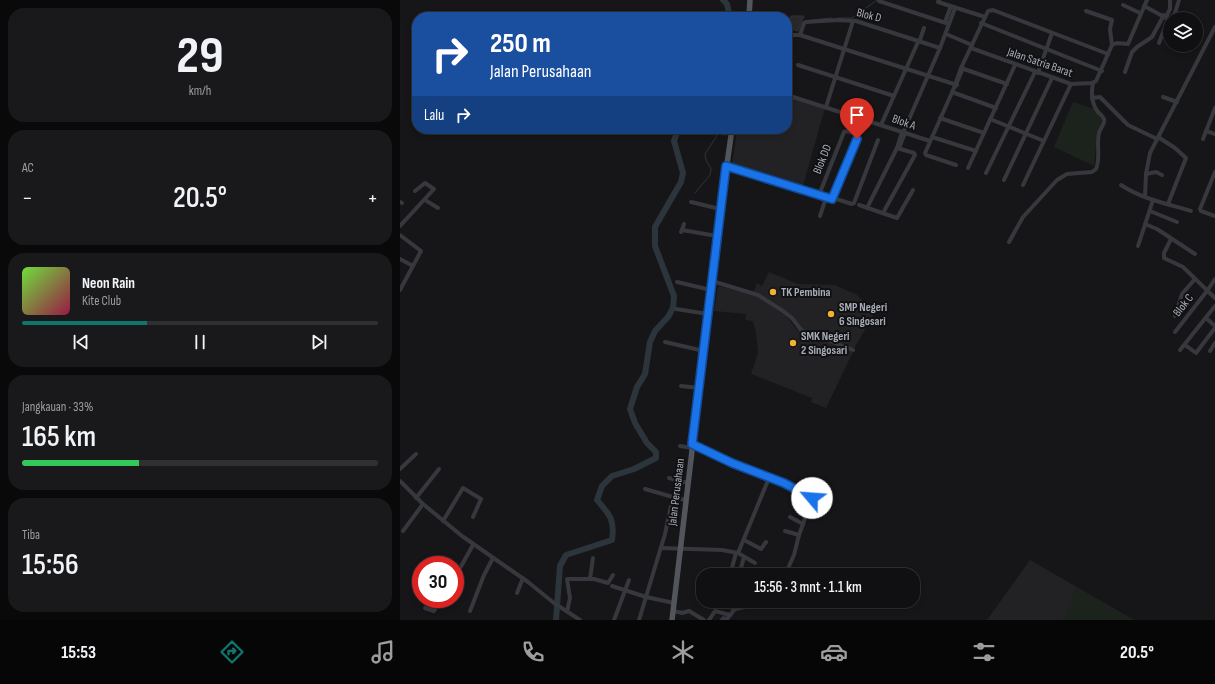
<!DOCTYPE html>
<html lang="id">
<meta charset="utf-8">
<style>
:root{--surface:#101012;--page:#19191b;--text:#f1f3f6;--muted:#9c9d9f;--line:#303032;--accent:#0f766e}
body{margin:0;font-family:"Sofia Sans Condensed",sans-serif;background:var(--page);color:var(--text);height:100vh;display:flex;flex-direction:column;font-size:15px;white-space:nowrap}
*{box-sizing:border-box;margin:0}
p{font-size:13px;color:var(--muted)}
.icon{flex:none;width:22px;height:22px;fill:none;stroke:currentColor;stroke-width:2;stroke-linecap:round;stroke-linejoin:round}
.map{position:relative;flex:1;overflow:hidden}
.panel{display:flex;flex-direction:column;gap:8px;padding:8px;background:#09090a;width:400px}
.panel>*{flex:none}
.top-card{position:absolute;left:12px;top:12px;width:380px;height:122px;border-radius:16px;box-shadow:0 2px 6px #0003,0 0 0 1px var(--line);background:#1a4fa0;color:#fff;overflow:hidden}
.buttons{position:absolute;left:763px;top:12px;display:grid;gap:8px}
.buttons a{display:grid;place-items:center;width:40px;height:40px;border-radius:50%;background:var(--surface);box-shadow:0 2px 6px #0003,0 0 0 1px var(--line);font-size:20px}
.speed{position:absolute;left:12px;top:556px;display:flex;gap:8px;font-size:20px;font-weight:700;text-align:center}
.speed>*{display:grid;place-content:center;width:52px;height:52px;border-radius:50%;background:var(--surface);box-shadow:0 2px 6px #0003,0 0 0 1px var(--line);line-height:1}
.speed .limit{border:6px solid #d22;background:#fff;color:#111}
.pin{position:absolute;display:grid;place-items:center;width:34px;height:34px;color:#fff;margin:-41px -17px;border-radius:50% 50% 50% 0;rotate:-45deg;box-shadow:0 0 4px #0007}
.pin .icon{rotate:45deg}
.me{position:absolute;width:44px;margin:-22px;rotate:297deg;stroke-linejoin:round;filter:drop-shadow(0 0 3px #0008)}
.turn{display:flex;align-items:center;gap:14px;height:84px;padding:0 12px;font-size:18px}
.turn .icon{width:52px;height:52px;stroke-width:2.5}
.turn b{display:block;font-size:28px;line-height:34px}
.then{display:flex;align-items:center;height:38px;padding:0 12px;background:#0003;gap:8px;font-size:15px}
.big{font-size:30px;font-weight:600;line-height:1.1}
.panel .card{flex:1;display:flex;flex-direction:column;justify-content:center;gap:6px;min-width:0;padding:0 14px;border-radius:16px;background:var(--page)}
.panel .dial{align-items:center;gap:0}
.dial b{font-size:52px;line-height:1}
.song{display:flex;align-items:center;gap:12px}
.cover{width:48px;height:48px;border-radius:6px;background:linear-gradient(135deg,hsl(100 70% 55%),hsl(340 70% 35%))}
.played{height:4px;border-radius:2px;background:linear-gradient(90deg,var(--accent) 35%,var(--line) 35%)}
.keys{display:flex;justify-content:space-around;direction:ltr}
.heat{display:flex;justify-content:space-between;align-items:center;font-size:22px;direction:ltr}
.charge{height:6px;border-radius:3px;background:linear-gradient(90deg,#34c759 33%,var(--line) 0)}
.trip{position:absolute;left:296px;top:568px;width:224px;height:40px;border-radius:16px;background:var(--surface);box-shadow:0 2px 6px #0003,0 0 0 1px var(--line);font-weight:600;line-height:40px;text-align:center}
.menu{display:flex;height:64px;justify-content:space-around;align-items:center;background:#060607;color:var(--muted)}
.menu .icon{width:28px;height:28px}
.menu .current{color:var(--accent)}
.menu b{font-size:18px;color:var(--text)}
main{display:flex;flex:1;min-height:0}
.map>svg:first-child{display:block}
.built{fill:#222225}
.green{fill:#1c231d}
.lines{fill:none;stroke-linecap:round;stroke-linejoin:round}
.stream{stroke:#2c353c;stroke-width:1}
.river{stroke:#2c353c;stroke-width:6}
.building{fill:#29292c;stroke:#303034}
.minor{stroke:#37383d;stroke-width:4}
.major{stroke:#53555c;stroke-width:5.5}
.route-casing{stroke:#114b97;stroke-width:10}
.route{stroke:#1a73e8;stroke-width:7}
.poi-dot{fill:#f2b134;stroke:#111113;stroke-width:1.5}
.labels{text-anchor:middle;stroke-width:4;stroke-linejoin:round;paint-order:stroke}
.street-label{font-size:12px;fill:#a8adb8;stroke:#111113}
.poi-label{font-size:12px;font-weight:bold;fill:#a8adb8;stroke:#111113;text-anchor:start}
</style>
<main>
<section class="panel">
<div class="card dial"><b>29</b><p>km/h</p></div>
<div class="card"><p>AC</p>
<div class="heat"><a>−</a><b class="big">20.5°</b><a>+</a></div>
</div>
<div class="card">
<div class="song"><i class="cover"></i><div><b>Neon Rain</b><p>Kite Club</p></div></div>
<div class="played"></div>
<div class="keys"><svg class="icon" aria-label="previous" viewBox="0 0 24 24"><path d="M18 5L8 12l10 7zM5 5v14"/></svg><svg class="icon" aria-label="pause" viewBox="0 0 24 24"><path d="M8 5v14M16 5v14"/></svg><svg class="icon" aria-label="next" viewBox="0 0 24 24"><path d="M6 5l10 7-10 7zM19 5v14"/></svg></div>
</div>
<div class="card"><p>Jangkauan · 33%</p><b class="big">165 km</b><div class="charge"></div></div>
<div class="card"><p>Tiba</p><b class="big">15:56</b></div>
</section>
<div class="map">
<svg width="815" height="620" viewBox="0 0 815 620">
<rect width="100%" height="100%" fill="#161618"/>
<g class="built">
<polygon points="387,96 425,108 402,189 332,166 337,129 387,129"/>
<polygon points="369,272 398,284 435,285 457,295 464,302 467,308 475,312 454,349 401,328 354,291 357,283 362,286"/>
<polygon points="318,286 354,295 362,299 386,316 398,331 453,352 426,408 411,402 412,398 351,374 358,353 356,333 353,321 345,320 346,314 314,311"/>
<polygon points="630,560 734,620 587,620"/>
</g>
<g class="green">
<polygon points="673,102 695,109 703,119 697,134 694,166 654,147"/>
<polygon points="676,588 734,620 662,620"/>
</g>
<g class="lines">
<g class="stream">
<polyline points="438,18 452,18 477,0"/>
<polyline points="412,20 431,18"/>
<polyline points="295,193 310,175 311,169 306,160 305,154 318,134 326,135"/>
</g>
<g class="river">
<polyline points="323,0 327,4 330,17"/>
<path d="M 156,620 L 160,566 L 166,555 L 212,540 C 215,520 210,515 197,500 L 202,486 L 212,476 L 234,469 L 256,458 L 256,452 L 247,443 L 235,423 L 230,409 L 237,387 L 245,374 L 250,342 L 255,331 L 268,317 L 273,308 L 274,296 L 255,246 L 255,227 L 281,182 L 283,173 L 274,141 L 278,129"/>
</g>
</g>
<polygon class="building" points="391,16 404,16 398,31 388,28 387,20 390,19"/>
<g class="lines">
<g class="minor">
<polyline points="539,0 538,2 585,17"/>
<polyline points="479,1 549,24"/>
<polyline points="723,5 740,13"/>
<polyline points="744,6 770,20"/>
<polyline points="686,11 712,20 710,29 712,45"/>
<polyline points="766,17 770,9 770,0"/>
<polyline points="771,19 775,13 779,0"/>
<polyline points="545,22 551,6"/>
<polyline points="581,23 702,71"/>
<polyline points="546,34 572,45"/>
<polyline points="387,35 400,35 557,85"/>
<polyline points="400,35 404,23 406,22 437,20 456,21 540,48"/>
<polyline points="759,43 768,19"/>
<polyline points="571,48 671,84 692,83 696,81 712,45 717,43 728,44 747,0"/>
<polyline points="398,65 494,96"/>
<polyline points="561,68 607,84"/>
<polyline points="725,72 732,52 737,47 752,37 764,15"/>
<polyline points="638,73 652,33"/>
<polyline points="555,87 563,68"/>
<polyline points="552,92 596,108"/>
<polyline points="387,95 530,141"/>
<polyline points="763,97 777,102"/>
<polyline points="692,98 700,97 728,125 757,139"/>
<polyline points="426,107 453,21"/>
<polyline points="540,118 584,133"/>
<polyline points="590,119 644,141"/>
<polyline points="481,125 518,42 520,40 524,28"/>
<polyline points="806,131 815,134"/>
<polyline points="453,133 458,117"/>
<polyline points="503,133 540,48 555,8"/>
<polyline points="532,137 576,151"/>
<polyline points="758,137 775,148 786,158 768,204"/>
<polyline points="803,139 815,108"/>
<polyline points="499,148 505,133"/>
<polyline points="556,165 526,155 525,153 554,88 561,68 588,11 593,10 708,54"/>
<polyline points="326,166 426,198 433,198 452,204 454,203 478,140"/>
<polyline points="568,168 615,65"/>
<polyline points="815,172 800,209 801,211 815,216"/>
<polyline points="586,173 635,72"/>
<polyline points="746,174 756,172 762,175"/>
<polyline points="604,180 652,78"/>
<polyline points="623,185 671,84"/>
<path d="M 721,185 C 742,199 768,204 791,211"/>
<polyline points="419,195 444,132 448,131 456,135 457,138 433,198"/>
<polyline points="745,196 746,174 750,153 815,27"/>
<polyline points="25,200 38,208"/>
<polyline points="0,202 2,203"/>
<polyline points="291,202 320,209"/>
<polyline points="459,205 497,218 513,190"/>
<polyline points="467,208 497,148 502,132"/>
<polyline points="750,211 777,222"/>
<polyline points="483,213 515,155 514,153 497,148"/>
<polyline points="420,216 426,198"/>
<polyline points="745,224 757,229 795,254"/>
<polyline points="0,226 34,189 25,183 15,191"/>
<polyline points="282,230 284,224"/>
<polyline points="281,232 282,230 317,236"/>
<polyline points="0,235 21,251 0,290"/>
<polyline points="771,239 764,253 764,258 783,267 815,298"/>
<path d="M 609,242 L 623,217 L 657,180 L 667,174 L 692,172 L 696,169 C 701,157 696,145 699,133 C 700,128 706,123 704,119 C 703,116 700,114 698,112 C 691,103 691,93 693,83"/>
<polyline points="738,246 753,200"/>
<polyline points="0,259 13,266"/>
<polyline points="312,281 358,295 383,311 392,318 401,330 453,350"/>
<polyline points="277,282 311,290"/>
<polyline points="807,291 815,279"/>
<polyline points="276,309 308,314"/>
<polyline points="775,316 782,294 795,279"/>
<polyline points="806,318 815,326"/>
<polyline points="775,332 807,291"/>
<polyline points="265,342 304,351"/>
<polyline points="785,345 796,353 815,328"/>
<polyline points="780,350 815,306"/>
<polyline points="810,351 815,343"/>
<polyline points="281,386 299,388"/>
<polyline points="292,444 332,463 369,478"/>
<polyline points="280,446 292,448"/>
<polyline points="0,469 16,454"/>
<polyline points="269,478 288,483"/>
<polyline points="0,481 23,504 62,536 128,582 154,603 180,620"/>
<polyline points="245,489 273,497"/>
<polyline points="16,498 39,469"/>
<polyline points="43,521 63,488 81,499 73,517"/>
<polyline points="3,531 23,504"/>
<polyline points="399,535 403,524"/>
<polyline points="344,540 361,549 366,542"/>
<polyline points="261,548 322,550 338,553"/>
<polyline points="355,563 338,553 369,478 384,483 412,497 403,524 390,517"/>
<polyline points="330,575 336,553"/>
<polyline points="339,575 344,557"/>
<polyline points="385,575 394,555 399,535 385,531"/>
<polyline points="55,577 73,545"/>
<polyline points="190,579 193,558"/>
<polyline points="212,586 246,597 274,603"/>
<polyline points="117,593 123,578"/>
<polyline points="378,606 381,601"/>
<polyline points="25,608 34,611 41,599"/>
<polyline points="333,610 335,601"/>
<polyline points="70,611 84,575 93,558"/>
<polyline points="274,611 282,613 289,611 304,620"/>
<polyline points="167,612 170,598 167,579 194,579 208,583 213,575"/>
<polyline points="214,620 229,580"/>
<polyline points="239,620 265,534 273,497 286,500"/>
<polyline points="309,620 315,611 330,615"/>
<polyline points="322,620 324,618"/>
<polyline points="326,620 335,609 360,604 364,601"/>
</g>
<g class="major">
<polyline points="349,17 350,0"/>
<polyline points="272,620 321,206 332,129"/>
</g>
</g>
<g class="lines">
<defs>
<polyline id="route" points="412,498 384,483 332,463 292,444 326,166 432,199 457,139"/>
</defs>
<use href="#route" class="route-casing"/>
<use href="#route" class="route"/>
</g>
<g class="poi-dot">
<circle cx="373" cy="292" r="4"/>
<circle cx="431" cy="314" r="4"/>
<circle cx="393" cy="343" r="4"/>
</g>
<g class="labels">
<g class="street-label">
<text transform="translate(469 15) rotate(14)" y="4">Blok D</text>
<text transform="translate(640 62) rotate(19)" y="4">Jalan Satria Barat</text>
<text transform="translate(504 122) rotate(19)" y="4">Blok A</text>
<text transform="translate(422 159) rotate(-68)" y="4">Blok DD</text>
<text transform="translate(783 305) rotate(-52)" y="4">Blok C</text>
<text transform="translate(276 492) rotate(-83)" y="4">Jalan Perusahaan</text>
</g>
<g class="poi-label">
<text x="381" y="296">TK Pembina</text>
<text x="439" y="311">SMP Negeri<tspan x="439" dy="14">6 Singosari</tspan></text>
<text x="401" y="340">SMK Negeri<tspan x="401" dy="14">2 Singosari</tspan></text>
</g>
</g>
</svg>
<div class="buttons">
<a><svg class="icon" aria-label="layers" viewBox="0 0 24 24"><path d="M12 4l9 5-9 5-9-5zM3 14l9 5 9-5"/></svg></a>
</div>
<div class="speed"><div class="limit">30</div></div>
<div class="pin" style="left:457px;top:139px;background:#d93025"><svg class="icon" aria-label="arrive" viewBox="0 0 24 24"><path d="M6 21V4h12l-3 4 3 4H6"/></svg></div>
<svg class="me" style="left:412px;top:498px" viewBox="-20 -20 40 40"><circle r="19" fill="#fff"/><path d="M0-13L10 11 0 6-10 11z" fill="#1a73e8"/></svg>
<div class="trip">15:56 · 3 mnt · 1.1 km</div>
<div class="top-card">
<div class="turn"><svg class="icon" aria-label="right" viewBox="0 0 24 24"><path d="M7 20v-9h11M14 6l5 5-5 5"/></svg><div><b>250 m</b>Jalan Perusahaan</div></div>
<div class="then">Lalu<svg class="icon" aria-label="right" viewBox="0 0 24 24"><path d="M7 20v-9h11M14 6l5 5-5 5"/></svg></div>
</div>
</div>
</main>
<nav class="menu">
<b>15:53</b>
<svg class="icon current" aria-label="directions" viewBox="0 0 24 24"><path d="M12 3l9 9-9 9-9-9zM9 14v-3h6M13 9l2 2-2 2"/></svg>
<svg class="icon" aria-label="music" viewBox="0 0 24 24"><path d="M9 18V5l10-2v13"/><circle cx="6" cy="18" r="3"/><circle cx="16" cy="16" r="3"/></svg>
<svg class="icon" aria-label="phone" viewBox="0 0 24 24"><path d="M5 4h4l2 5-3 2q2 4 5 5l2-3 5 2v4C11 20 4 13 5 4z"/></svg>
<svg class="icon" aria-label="climate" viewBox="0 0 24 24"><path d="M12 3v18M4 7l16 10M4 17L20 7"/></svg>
<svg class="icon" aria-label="car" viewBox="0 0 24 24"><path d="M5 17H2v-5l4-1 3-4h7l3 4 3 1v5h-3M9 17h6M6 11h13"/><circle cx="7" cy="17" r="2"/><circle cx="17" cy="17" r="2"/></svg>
<svg class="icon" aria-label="filters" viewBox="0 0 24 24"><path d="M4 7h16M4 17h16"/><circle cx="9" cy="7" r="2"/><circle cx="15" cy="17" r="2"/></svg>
<b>20.5°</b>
</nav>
